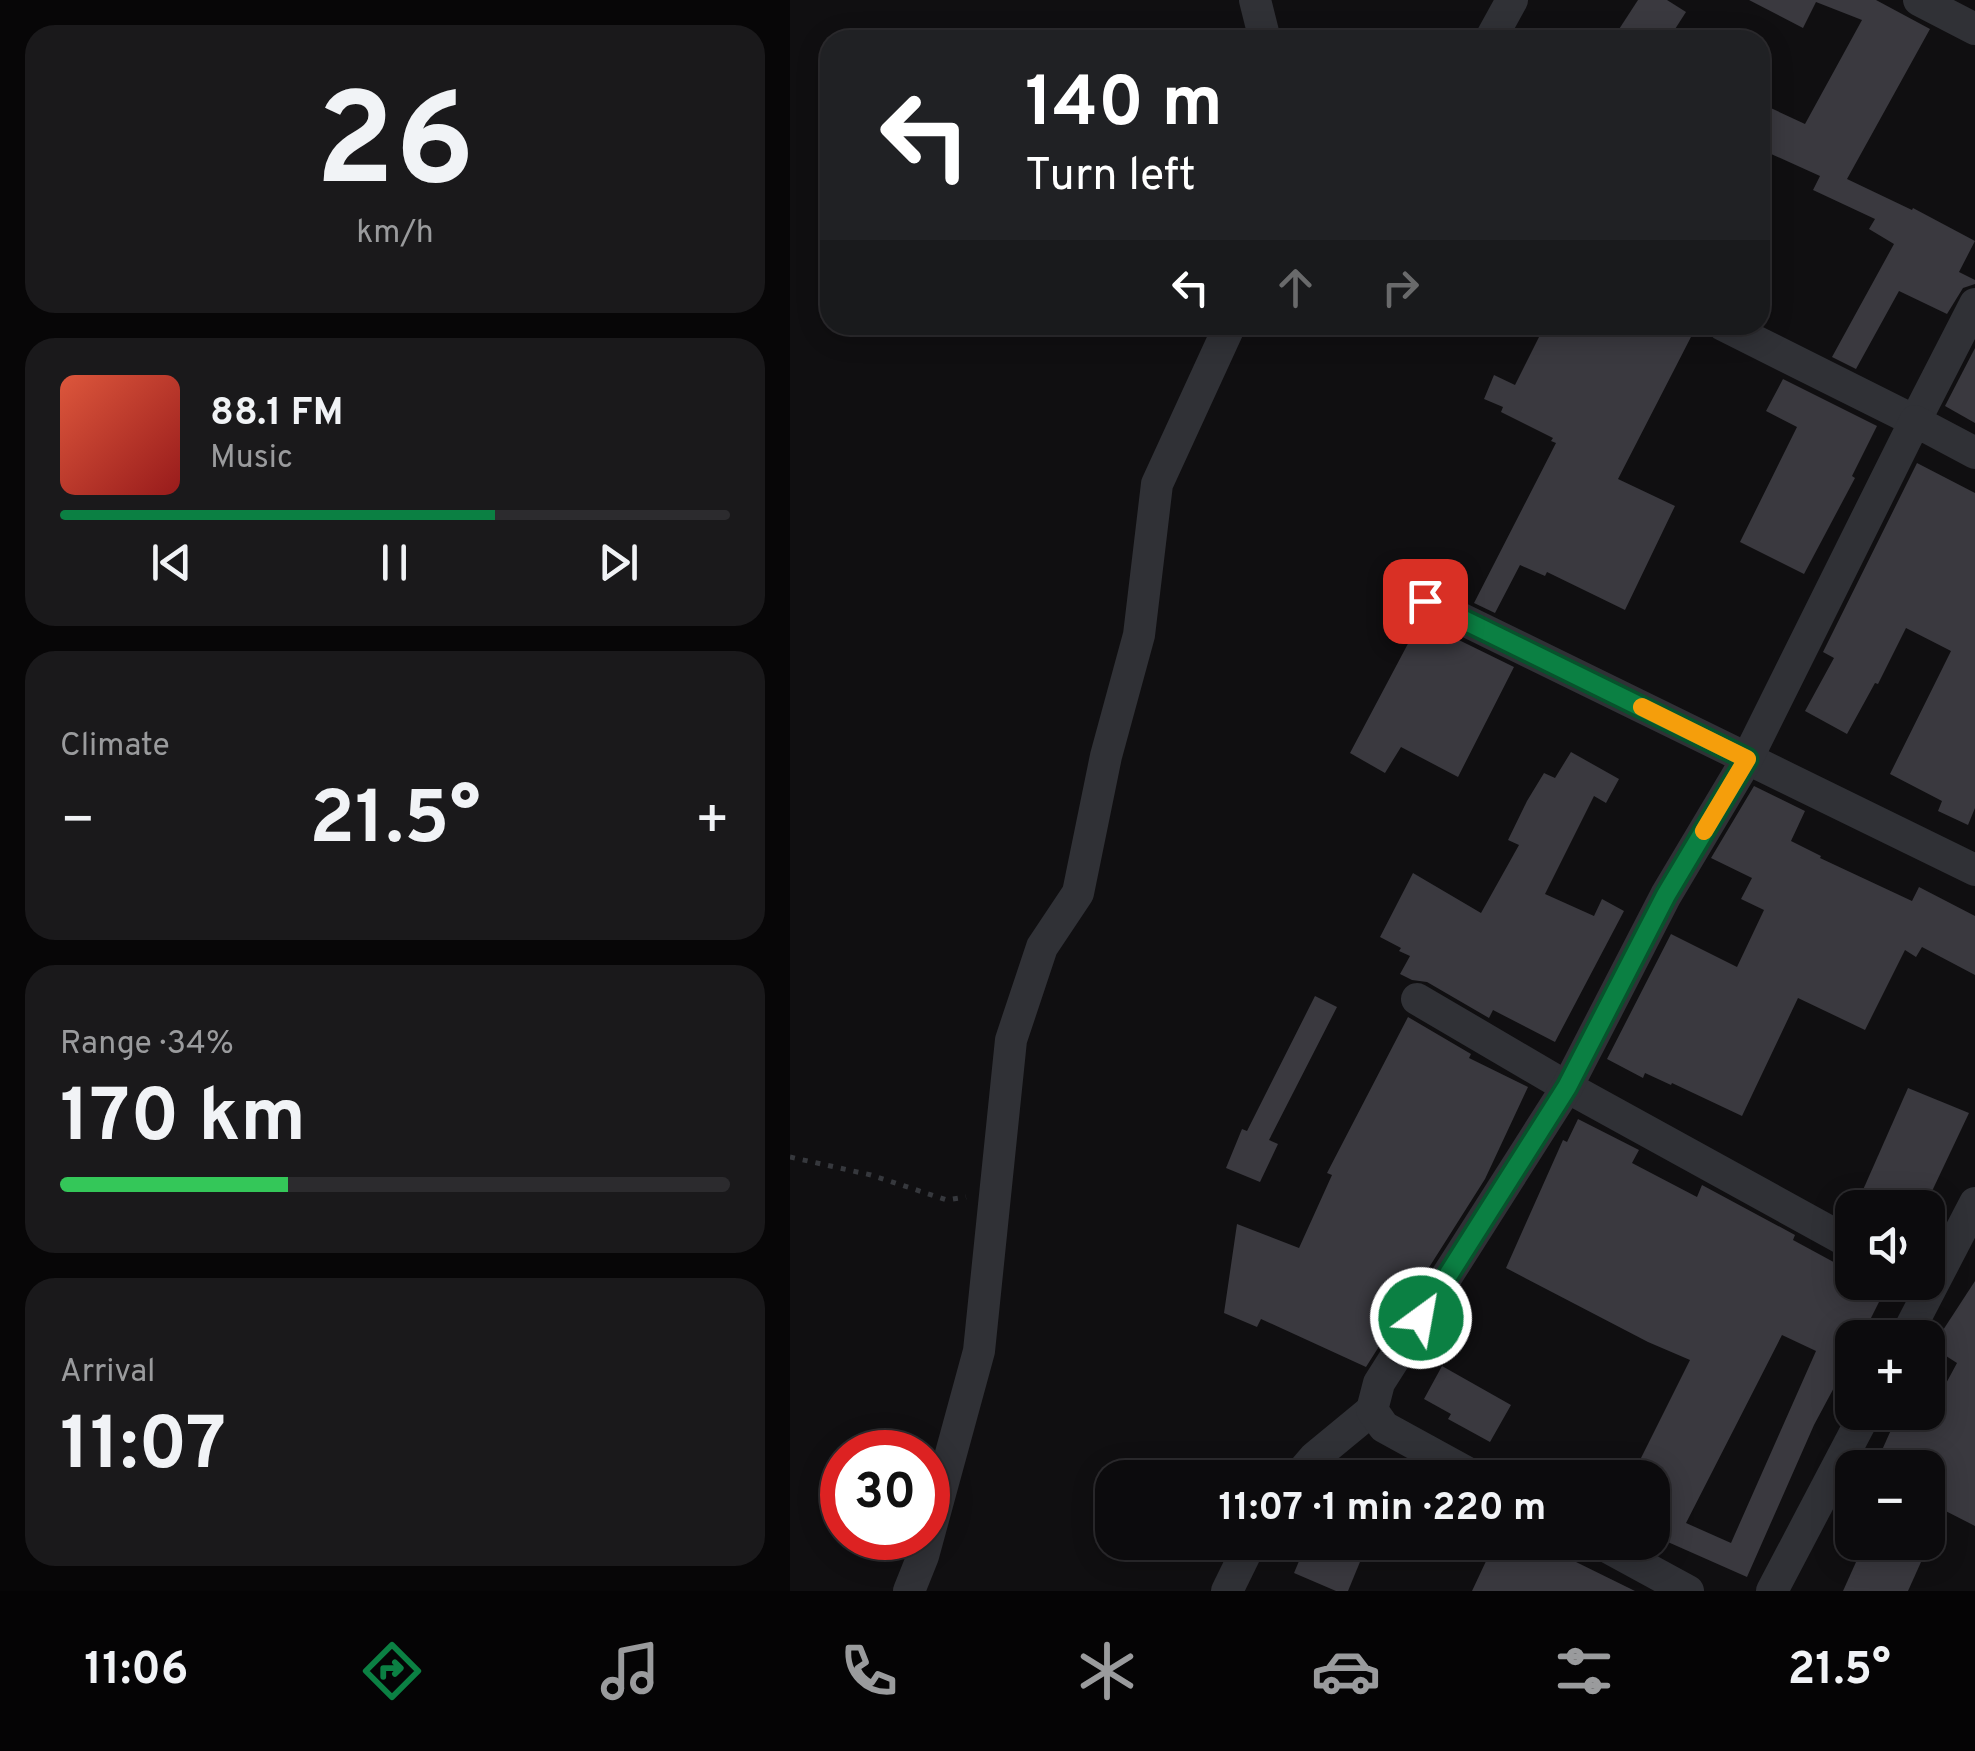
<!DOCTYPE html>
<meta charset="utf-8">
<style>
:root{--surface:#0c0b0d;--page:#1a191b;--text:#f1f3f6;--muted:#9a9b9d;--line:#2c2b2e;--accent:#0b8043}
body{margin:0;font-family:Overpass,sans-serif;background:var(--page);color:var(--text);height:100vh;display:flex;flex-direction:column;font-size:38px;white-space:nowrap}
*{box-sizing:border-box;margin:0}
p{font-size:32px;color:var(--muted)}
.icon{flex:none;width:55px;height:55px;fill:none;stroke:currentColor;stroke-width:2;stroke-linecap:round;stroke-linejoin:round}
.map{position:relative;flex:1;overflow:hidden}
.panel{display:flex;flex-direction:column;gap:25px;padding:25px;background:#070607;width:790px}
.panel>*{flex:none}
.top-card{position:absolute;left:30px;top:30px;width:950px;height:305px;border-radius:30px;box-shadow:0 5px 25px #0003,0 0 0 2px var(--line);background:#202124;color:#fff;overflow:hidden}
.controls{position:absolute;left:1045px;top:1190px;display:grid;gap:20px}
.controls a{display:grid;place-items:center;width:110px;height:110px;border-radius:20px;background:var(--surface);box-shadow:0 5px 25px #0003,0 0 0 2px var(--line);font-size:50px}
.speed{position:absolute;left:30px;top:1430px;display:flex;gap:20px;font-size:50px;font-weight:700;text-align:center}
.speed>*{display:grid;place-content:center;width:130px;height:130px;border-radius:50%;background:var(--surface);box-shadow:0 5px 25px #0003,0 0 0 2px var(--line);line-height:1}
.speed .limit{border:15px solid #d22;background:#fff;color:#111}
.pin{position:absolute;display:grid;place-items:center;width:85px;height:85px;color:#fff;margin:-42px;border-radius:20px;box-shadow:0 5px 15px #0006}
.me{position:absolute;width:110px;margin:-55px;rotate:32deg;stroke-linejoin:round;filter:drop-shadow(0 0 8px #0008)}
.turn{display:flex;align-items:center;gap:35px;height:210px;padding:0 40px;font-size:45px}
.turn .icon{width:130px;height:130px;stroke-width:2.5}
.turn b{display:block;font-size:70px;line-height:85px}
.lanes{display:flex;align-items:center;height:95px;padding:0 40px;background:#0003;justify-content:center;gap:50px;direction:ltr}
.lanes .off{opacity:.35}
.big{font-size:75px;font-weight:700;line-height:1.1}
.panel .tile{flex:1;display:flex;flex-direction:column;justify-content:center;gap:15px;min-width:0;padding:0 35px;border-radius:30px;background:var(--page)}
.panel .dial{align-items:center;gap:0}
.dial b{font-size:130px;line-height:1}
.song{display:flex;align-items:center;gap:30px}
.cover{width:120px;height:120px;border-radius:15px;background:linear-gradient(135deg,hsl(10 70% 55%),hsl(0 70% 35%))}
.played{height:10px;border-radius:5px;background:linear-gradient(90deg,var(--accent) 65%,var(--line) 65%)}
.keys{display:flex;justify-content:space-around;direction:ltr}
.heat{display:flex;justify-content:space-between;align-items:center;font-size:55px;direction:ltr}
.charge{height:15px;border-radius:8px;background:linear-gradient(90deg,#34c759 34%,var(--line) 0)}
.trip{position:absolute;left:305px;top:1460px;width:575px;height:100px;border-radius:30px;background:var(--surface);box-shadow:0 5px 25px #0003,0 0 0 2px var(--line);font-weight:700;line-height:100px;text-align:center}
.tabs{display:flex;height:160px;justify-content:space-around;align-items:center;background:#050405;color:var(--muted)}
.tabs .icon{width:70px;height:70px}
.tabs .current{color:var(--accent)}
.tabs b{font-size:45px;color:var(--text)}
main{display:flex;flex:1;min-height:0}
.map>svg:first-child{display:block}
.building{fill:#3a393f;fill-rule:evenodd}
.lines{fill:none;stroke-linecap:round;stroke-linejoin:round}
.path{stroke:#36383d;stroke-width:5;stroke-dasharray:5 8;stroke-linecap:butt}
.street{stroke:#303136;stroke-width:32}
.route-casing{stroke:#07532c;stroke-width:25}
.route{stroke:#0b8043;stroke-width:18}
.slow{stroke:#f59e0b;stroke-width:18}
</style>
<main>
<section class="panel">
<div class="tile dial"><b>26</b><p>km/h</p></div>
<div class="tile">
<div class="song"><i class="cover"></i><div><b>88.1 FM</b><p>Music</p></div></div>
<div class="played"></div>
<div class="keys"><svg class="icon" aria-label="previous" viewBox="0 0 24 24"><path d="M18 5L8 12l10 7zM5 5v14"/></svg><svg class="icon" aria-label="pause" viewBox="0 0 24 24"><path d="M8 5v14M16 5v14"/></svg><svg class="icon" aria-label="next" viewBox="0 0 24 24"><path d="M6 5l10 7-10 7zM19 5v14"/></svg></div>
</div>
<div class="tile"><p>Climate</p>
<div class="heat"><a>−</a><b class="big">21.5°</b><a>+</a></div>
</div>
<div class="tile"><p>Range · 34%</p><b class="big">170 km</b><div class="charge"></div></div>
<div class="tile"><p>Arrival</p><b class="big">11:07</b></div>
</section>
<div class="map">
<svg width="1185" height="1591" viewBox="0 0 1185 1591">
<rect width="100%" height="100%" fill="#100f11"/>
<g class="building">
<polygon points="848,0 877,0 896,12 878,40 822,40"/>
<polygon points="959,0 1086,0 1140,29 1057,179 1122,210 1123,208 1185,241 1169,272 1185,280 1185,284 1173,288 1157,314 1109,291 1066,369 1042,357 1104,244 1079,229 1085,219 1023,190 1030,176 970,149 970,103 1015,124 1072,20 1026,2 1013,28"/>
<polygon points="755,325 882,325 902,335 828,479 885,506 835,610 757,572 755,576 730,565 705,613 684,603 766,443 761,441 763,438 711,412 713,407 694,399 704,375 725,385"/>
<polygon points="1185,348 1185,423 1155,406"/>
<polygon points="993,379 1087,426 1062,476 1065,478 1014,574 950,542 1007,427 976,411"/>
<polygon points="1127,463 1185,493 1185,808 1178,825 1148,811 1152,801 1100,774 1161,651 1116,628 1088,684 1085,683 1057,734 1015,711 1044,658 1033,652"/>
<polygon points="630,621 724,667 668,777 611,747 595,773 560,753"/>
<polygon points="781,752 829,779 816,803 804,796 755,894 804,916 812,899 834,911 765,1042 703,1010 699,1018 637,982 622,980 610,974 620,956 609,951 611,948 590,937 623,873 691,913 729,845 718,840 737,801 754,773 765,778"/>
<polygon points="964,786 1015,811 1001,841 1031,856 1030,858 1122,901 1129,887 1185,916 1185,975 1132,947 1126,957 1115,950 1075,1030 1008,998 952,1116 882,1083 881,1085 855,1073 853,1078 817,1059 881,934 947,967 974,910 951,899 962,878 921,858"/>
<polygon points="525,996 547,1007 479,1140 488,1144 470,1182 436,1168 452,1129 457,1131"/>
<polygon points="618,1017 681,1054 679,1058 738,1087 695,1179 576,1367 471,1319 467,1327 434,1313 447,1224 509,1248 542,1175 537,1173"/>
<polygon points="1118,1088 1179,1113 1134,1208 1065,1208"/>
<path d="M 788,1119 L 849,1150 L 842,1163 L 907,1197 L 912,1185 L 1005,1235 L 1003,1240 L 1062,1272 L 1062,1282 L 1099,1282 L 1071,1338 L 1062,1338 L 1062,1354 L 1024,1425 L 957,1577 L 862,1535 L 862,1478 L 841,1478 L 900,1360 L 858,1342 L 716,1268 L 773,1140 L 777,1142 ZM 992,1335 L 1026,1351 L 941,1543 L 896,1523 Z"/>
<polygon points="1185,1281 1185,1526 1138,1502 1138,1468 1084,1468 1109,1412 1138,1412 1138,1398 1146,1402 1167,1363 1142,1347"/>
<polygon points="652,1366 721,1405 700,1442 658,1419 661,1414 634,1399"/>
<polygon points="517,1542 538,1542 572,1557 558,1591 546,1591 504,1573"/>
<polygon points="705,1542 760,1542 785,1555 782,1560 845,1591 682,1591"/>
<polygon points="1075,1542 1140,1542 1118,1591 1053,1591"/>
</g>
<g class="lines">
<polyline class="path" points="0,1157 81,1175 157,1200 176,1197"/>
<g class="street">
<polyline points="465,0 475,40"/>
<polyline points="1129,0 1185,29"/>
<polyline points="700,40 722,0"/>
<polyline points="933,325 1125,421 1185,304"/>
<polyline points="635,601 1185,870"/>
<polyline points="627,999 777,1087 1062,1244"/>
<polyline points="1115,1338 1185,1203"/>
<polyline points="507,1478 525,1457 582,1410"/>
<polyline points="687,1478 594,1427 582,1410 589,1383 777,1087 876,895 957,759 1125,421 1185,453"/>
<polyline points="808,1542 898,1591"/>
<polyline points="119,1591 133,1556 189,1351 221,1040 252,947 288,893 316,756 349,635 367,484 440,325"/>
<polyline points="437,1591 461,1542"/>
<polyline points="982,1591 1076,1412"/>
</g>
</g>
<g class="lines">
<defs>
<polyline id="route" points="631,1318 777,1087 876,895 957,759 635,601"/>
</defs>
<use href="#route" class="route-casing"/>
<use href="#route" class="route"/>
<polyline class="slow" points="852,707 957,759 914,831"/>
</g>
</svg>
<div class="controls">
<a><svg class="icon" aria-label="sound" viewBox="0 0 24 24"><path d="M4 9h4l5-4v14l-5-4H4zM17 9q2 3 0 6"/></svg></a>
<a>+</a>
<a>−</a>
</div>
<div class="speed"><div class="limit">30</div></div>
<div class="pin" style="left:635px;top:601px;background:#d93025"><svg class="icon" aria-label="arrive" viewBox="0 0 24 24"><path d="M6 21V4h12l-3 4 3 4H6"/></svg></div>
<svg class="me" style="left:631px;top:1318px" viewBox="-20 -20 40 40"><circle r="17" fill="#0b8043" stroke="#fff" stroke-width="3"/><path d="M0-11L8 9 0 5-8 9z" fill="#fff"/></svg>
<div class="trip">11:07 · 1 min · 220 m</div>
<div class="top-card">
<div class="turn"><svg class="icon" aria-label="left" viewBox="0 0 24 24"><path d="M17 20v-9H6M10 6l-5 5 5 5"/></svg><div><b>140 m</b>Turn left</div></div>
<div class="lanes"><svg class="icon" aria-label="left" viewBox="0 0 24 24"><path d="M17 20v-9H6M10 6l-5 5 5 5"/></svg><svg class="icon off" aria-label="ahead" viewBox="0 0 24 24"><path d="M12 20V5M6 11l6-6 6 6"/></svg><svg class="icon off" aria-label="right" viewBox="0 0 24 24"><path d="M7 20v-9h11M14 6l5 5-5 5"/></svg></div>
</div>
</div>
</main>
<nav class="tabs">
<b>11:06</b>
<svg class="icon current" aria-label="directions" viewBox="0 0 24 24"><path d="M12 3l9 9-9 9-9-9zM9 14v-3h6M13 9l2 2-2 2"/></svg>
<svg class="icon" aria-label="music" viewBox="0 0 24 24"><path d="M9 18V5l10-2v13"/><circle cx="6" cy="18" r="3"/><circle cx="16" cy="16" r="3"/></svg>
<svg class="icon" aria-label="phone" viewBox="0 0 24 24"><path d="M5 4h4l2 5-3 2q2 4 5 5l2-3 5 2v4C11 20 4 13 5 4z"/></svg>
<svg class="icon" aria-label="climate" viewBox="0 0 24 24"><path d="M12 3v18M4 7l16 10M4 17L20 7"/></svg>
<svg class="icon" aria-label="car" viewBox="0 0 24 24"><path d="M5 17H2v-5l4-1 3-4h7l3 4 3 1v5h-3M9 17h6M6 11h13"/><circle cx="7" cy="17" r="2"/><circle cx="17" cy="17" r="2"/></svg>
<svg class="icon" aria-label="filters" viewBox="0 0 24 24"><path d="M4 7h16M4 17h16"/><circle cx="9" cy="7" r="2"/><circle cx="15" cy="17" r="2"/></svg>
<b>21.5°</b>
</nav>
